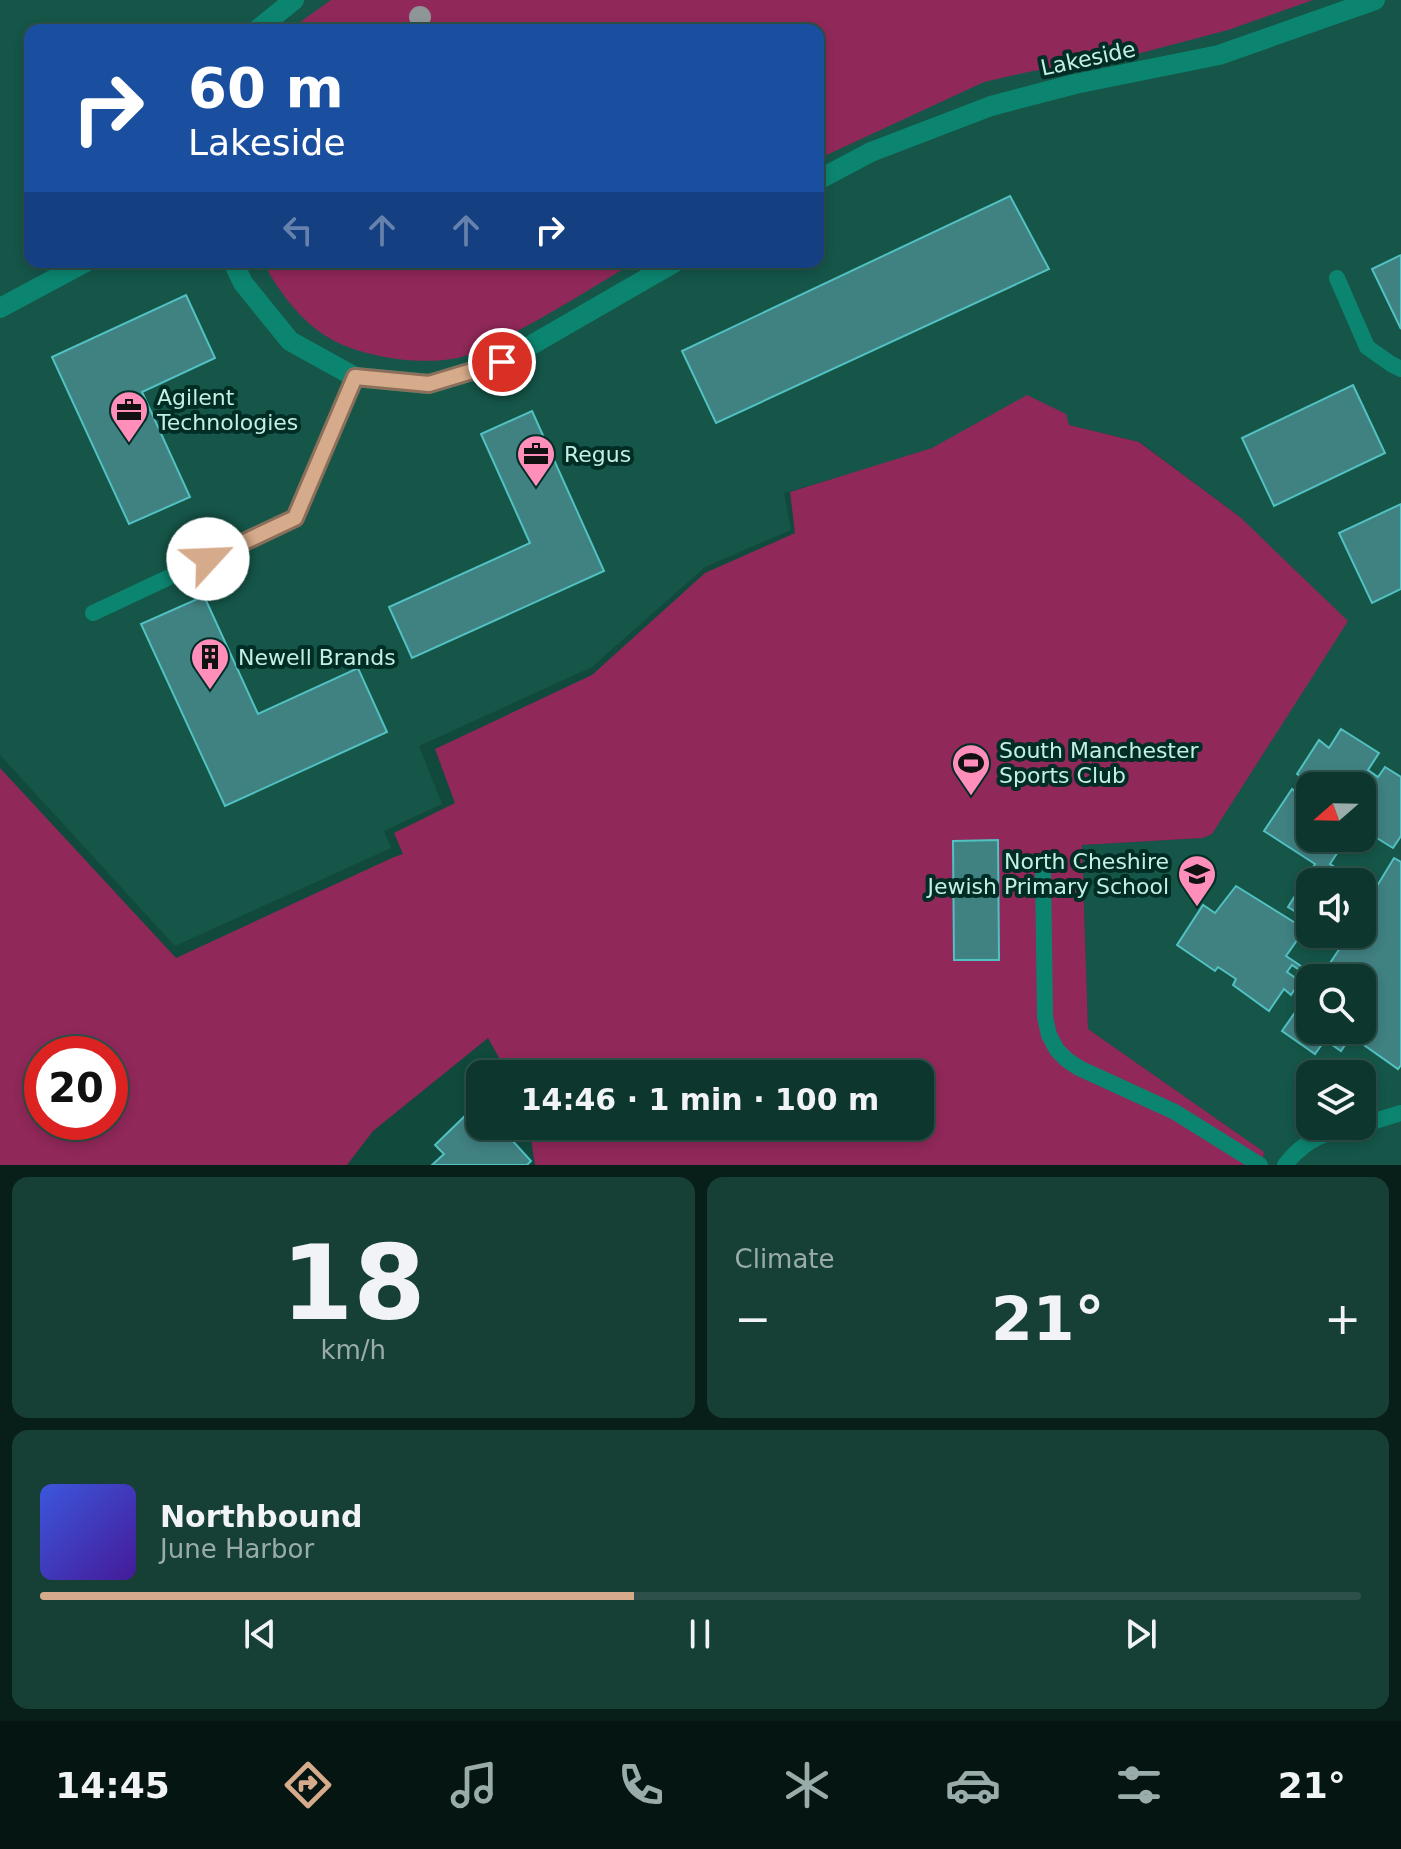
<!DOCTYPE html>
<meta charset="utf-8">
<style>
:root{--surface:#0d372e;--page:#163f36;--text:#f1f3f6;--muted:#9aacaa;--line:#2d514a;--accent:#d6ab8b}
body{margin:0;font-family:"DejaVu Sans",sans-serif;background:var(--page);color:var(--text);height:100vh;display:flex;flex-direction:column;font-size:30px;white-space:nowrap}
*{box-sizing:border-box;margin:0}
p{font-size:26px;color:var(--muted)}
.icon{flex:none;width:44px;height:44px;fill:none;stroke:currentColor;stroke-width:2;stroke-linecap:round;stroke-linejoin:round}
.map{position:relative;height:1165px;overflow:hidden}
.sheet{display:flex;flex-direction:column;gap:12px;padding:12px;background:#071e19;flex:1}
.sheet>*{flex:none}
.top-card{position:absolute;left:24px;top:24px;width:800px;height:244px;border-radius:16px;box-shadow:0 4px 12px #0003,0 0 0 2px var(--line);background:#1a4fa0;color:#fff;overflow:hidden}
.needle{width:52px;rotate:250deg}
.fabs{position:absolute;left:1296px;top:772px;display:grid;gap:16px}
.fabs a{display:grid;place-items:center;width:80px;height:80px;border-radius:16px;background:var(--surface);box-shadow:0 4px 12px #0003,0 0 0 2px var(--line);font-size:40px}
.speed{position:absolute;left:24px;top:1036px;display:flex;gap:16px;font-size:40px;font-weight:700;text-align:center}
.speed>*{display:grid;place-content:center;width:104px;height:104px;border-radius:50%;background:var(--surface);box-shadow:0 4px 12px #0003,0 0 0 2px var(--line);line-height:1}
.speed .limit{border:12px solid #d22;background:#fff;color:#111}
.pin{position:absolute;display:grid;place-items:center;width:68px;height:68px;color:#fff;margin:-34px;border:4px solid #fff;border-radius:50%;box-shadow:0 2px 8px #0007}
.me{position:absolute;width:88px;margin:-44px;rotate:65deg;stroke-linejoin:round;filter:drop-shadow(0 0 6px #0008)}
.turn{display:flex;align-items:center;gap:28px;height:168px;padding:0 32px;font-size:36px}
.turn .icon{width:104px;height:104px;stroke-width:2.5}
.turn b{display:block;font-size:56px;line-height:68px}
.lanes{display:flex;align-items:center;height:76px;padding:0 32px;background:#0003;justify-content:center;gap:40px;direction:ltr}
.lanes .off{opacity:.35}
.big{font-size:60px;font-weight:600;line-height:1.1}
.sheet .tile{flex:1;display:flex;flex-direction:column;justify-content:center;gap:12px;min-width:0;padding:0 28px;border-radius:16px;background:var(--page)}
.sheet .dial{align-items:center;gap:0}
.dial b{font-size:104px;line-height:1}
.song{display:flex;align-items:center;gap:24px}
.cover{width:96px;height:96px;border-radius:12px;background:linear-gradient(135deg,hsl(230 70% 55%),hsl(260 70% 35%))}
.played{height:8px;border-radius:4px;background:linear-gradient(90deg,var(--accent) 45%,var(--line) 45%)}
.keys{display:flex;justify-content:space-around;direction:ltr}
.heat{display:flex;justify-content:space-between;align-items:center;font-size:44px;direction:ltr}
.sheet .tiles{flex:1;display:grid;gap:12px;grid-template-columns:1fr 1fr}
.tile:last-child{grid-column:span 2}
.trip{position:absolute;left:466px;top:1060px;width:468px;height:80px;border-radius:16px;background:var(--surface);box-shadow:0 4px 12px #0003,0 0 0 2px var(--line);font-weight:600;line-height:80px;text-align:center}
.menu{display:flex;height:128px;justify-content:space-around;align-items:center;background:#051612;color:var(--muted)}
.menu .icon{width:56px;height:56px}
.menu .current{color:var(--accent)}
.menu b{font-size:36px;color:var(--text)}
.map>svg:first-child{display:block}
.built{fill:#155649;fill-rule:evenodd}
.green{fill:#902859;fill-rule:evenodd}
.building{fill:#408182;stroke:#51c1c2;stroke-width:2}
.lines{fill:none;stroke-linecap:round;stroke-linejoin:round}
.service{stroke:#0c8570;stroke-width:16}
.minor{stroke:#0c8570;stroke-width:20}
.tree{fill:#8f9697}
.route-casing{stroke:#8b6f5a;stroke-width:20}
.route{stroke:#d6ab8b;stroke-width:14}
.labels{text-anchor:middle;stroke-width:8;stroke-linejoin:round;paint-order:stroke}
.street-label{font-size:22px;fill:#c3f0e3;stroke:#002d25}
.poi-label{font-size:22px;fill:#c3f0e3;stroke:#002d25;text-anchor:start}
</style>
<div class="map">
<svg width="1401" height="1165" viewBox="0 0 1401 1165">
<rect width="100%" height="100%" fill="#11493d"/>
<path class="built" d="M 0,0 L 1401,0 L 1401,1165 L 1262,1165 L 1264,1152 L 1088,1029 L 1082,845 L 1203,838 L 1212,834 L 1240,517 L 1140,442 L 1069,425 L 926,452 L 784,493 L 791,530 L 705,567 L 592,667 L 419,746 L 442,804 L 384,831 L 391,848 L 175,946 L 0,755 ZM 30,30 L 818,30 L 818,262 L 30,262 ZM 1310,786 L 1362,786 L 1362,838 L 1310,838 ZM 1310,882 L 1362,882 L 1362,934 L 1310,934 ZM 1310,978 L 1362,978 L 1362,1030 L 1310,1030 ZM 1310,1074 L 1362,1074 L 1362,1126 L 1310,1126 Z"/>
<g class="green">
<polygon points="331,0 1313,0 1228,30 1137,54 1033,71 984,82 818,159 818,30 289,30"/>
<path d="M 263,262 L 635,262 C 591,288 548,316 502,339 C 486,347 468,357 451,359 C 415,365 356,356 326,336 C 300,320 277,289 263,262 Z"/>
<path d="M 1027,395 L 1066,414 L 1069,425 L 1139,442 L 1240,517 L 1348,621 L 1212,834 L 1203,838 L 1082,845 L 1088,1029 L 1264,1152 L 1262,1165 L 535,1165 L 529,1126 L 920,1126 L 920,1074 L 508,1074 L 488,1038 L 373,1131 L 347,1165 L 0,1165 L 0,768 L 176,958 L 394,857 L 403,854 L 394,833 L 455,803 L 435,749 L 592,675 L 705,573 L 795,533 L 790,492 L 932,448 ZM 42,1054 L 110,1054 L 110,1122 L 42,1122 Z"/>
</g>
<g class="building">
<polygon points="1010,196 1049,269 716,423 682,351"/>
<polygon points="1401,255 1401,329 1372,269"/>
<polygon points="186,295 215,358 142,392 190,497 129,524 52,357"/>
<polygon points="1353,385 1385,453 1274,506 1242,438"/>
<polygon points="532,411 604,571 412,658 389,607 530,543 481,434"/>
<polygon points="1401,504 1401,589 1372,603 1339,533"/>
<polygon points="204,596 258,714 358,668 387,732 225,806 141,624"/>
<polygon points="1341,729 1379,753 1368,770 1378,777 1385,767 1401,777 1401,836 1393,848 1362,829 1362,786 1310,786 1310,838 1347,838 1330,864 1359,882 1310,882 1310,921 1288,907 1315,864 1264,831 1292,789 1301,796 1310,783 1297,774 1319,740 1329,748"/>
<polygon points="998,840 999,960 954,960 953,841"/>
<polygon points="1394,858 1401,862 1401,1065 1398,1069 1351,1036 1341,1051 1325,1040 1315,1054 1282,1031 1310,991 1310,1030 1362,1030 1362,978 1320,978 1342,945 1332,939 1336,934 1362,934 1362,884 1374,891"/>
<polygon points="1236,886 1305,929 1286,956 1319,978 1311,978 1292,965 1287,972 1300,981 1291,995 1284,989 1269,1011 1233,985 1236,979 1218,967 1215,971 1177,945 1203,905 1215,913"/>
<polygon points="470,1111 480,1121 480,1126 499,1126 531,1161 527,1165 432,1165 444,1154 435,1145"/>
</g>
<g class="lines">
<g class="service">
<polyline points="1337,278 1367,347 1391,364 1401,369"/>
<polyline points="93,613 295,518 355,377"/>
<polyline points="1043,869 1045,1017 1049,1035 1057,1050 1067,1060 1079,1068 1175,1112 1260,1165"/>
<polyline points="1362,1125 1401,1113"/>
<path d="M 1285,1165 C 1306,1138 1325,1133 1357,1126"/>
</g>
<g class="minor">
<polyline points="257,30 294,0"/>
<polyline points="818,180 871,152 991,106 1075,84 1219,55 1375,0"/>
<polyline points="233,262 243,283 290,341 355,377 429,384 502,362 675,262"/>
<polyline points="0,308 86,262"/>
</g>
</g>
<circle class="tree" cx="420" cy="17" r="11"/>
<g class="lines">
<defs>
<polyline id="route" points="208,559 295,518 355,377 429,384 502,362"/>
</defs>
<use href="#route" class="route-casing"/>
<use href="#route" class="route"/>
</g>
<defs>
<symbol id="office-pin" viewBox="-11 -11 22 30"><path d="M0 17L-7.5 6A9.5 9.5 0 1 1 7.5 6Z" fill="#ff8eba" stroke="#002d25"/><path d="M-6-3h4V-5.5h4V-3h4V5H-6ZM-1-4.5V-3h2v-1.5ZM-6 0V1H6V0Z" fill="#111"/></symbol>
<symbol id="building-pin" viewBox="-11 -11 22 30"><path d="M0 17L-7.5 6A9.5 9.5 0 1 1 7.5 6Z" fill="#ff8eba" stroke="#002d25"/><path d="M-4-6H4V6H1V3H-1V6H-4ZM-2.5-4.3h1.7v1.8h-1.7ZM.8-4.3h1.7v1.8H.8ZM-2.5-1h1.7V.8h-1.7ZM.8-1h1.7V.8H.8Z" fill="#111"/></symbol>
<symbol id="stadium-pin" viewBox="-11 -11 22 30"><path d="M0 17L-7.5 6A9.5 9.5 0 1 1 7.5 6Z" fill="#ff8eba" stroke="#002d25"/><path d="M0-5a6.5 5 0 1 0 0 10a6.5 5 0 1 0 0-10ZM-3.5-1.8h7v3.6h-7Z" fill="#111"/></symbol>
<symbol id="school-pin" viewBox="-11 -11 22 30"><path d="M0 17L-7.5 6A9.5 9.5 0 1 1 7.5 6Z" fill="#ff8eba" stroke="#002d25"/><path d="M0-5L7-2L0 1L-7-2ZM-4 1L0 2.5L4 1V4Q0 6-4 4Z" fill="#111"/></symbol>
</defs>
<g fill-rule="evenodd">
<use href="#office-pin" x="107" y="388" width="44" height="60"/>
<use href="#office-pin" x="514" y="432" width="44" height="60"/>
<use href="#building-pin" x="188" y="635" width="44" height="60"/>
<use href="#stadium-pin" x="949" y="741" width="44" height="60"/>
<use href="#school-pin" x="1175" y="852" width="44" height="60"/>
</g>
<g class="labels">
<g class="street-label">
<text transform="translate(1088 58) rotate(-12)" y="8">Lakeside</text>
</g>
<g class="poi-label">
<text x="157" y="405">Agilent<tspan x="157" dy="25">Technologies</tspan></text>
<text x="564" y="462">Regus</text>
<text x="238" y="665">Newell Brands</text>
<text x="999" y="758">South Manchester<tspan x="999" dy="25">Sports Club</tspan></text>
<text x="1169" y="869" text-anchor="end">North Cheshire<tspan x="1169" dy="25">Jewish Primary School</tspan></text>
</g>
</g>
</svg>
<div class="fabs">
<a><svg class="needle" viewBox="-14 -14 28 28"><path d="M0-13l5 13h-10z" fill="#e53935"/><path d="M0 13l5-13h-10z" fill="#9aacaa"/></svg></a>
<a><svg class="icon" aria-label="sound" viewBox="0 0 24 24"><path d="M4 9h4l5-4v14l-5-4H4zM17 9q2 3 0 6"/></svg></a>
<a><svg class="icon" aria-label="search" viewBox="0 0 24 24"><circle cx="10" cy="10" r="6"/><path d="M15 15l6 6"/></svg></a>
<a><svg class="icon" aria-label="layers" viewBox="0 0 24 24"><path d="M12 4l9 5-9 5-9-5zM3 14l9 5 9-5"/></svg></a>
</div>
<div class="speed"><div class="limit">20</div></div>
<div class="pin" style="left:502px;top:362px;background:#d93025"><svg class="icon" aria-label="arrive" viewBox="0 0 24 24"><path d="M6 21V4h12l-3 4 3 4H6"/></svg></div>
<svg class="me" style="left:208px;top:559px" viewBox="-20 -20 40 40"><circle r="19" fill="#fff"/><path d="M0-13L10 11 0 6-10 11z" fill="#d6ab8b"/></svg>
<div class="trip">14:46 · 1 min · 100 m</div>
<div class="top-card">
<div class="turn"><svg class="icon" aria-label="right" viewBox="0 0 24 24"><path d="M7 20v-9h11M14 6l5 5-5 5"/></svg><div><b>60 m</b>Lakeside</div></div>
<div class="lanes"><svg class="icon off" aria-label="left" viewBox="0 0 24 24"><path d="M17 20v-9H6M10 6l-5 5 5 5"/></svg><svg class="icon off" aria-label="ahead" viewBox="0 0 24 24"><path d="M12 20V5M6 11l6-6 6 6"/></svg><svg class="icon off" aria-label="ahead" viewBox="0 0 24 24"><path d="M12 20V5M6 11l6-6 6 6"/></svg><svg class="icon" aria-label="right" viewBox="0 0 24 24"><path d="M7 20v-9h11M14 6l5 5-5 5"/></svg></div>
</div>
</div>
<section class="sheet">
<div class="tiles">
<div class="tile dial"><b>18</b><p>km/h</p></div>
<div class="tile"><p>Climate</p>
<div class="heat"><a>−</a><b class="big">21°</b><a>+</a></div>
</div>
<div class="tile">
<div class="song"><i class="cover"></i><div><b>Northbound</b><p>June Harbor</p></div></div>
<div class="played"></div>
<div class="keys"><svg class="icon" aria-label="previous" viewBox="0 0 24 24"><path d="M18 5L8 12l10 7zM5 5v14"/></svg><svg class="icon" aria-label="pause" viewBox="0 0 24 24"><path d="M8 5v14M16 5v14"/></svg><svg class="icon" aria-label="next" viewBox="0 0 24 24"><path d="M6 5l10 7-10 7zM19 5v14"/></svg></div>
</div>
</div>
</section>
<nav class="menu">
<b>14:45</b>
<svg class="icon current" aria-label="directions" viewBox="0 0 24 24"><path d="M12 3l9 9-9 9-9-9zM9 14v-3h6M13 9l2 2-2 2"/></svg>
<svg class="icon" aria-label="music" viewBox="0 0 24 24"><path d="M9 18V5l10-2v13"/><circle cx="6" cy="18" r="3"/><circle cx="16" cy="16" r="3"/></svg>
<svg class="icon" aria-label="phone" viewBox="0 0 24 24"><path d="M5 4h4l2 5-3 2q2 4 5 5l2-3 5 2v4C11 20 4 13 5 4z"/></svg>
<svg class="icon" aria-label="climate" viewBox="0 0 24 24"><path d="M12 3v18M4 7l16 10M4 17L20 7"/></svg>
<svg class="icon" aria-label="car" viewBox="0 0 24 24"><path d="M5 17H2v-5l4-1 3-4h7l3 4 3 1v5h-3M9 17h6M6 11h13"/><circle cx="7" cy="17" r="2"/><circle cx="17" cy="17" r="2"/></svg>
<svg class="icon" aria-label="filters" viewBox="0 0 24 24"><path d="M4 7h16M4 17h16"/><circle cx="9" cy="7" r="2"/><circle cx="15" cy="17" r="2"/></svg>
<b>21°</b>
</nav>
